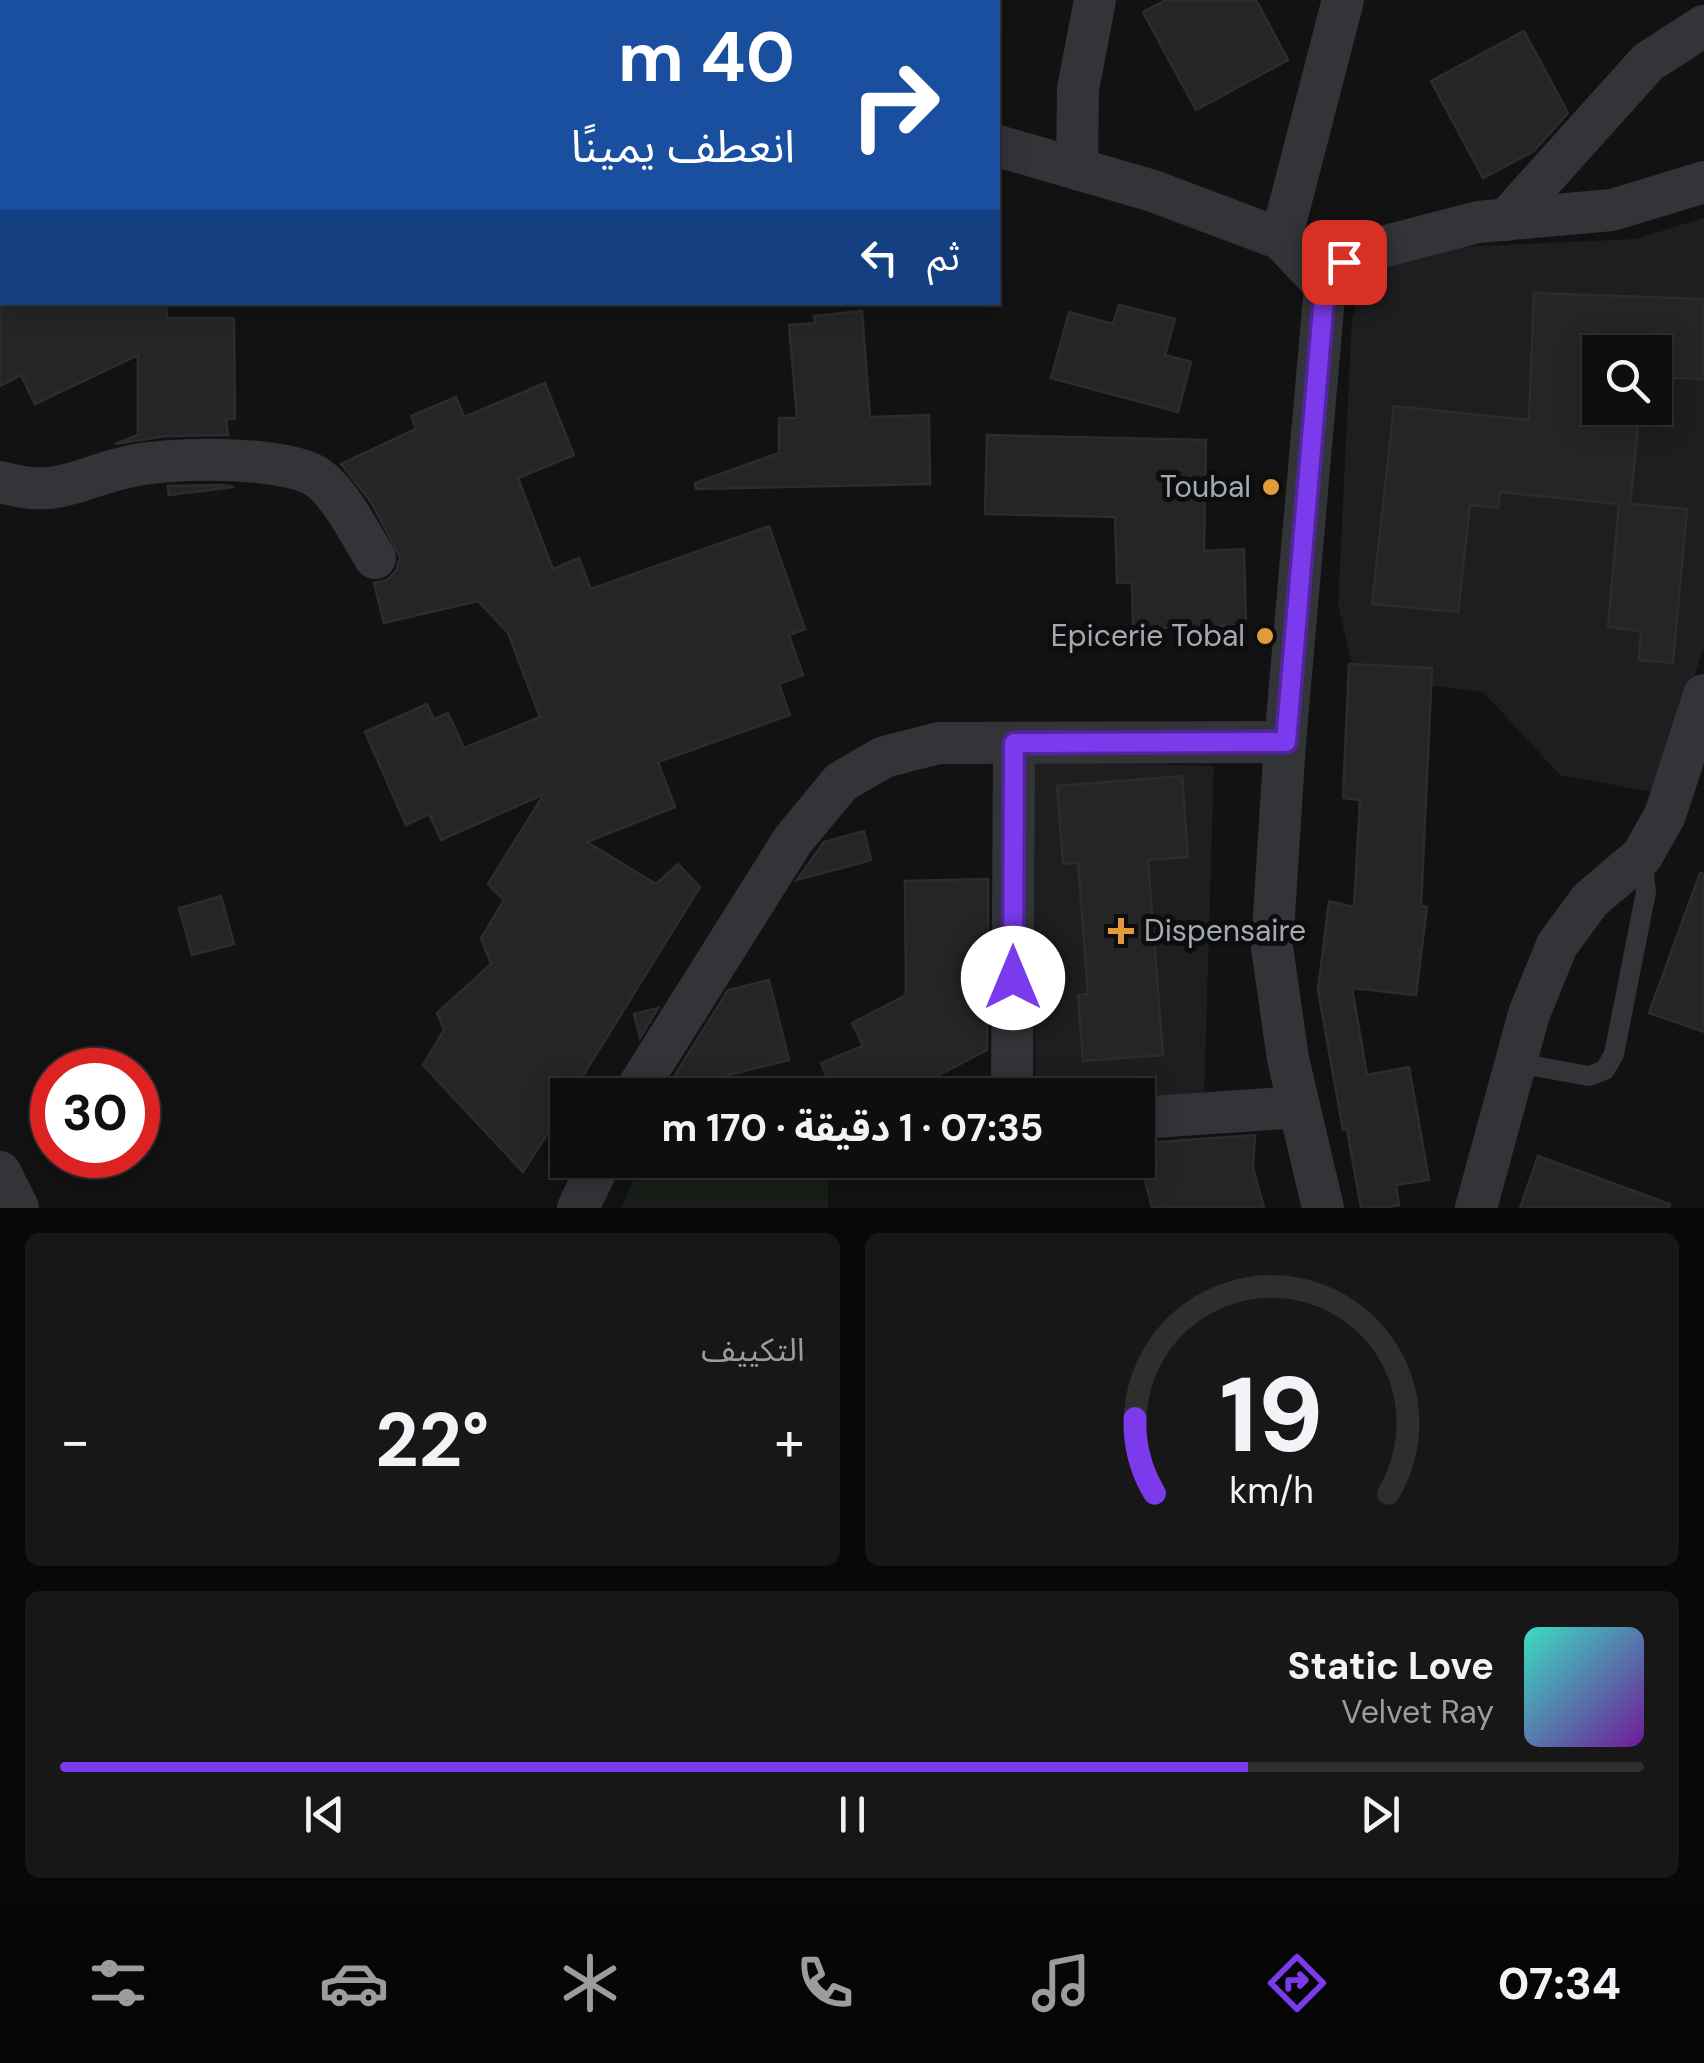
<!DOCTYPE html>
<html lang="ar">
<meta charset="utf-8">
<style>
:root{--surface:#0e0e0e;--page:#171717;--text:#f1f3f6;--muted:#9b9c9e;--line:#2e2e2e;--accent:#7c3aed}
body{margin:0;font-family:"DM Sans","Noto Sans Arabic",sans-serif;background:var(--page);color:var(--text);direction:rtl;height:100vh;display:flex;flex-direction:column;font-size:38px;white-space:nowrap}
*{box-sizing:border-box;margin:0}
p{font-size:32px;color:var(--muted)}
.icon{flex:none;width:55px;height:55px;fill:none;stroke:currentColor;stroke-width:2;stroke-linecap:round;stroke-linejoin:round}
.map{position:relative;height:1208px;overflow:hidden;direction:ltr}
.panel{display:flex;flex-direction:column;gap:25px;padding:25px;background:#080808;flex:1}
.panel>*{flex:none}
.hud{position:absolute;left:0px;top:0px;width:1000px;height:305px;box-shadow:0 5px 25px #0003,0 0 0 2px var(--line);direction:rtl;background:#1a4fa0;color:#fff;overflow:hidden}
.buttons{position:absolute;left:1582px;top:335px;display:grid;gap:20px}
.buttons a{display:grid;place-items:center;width:90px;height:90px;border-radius:0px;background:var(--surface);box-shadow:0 5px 25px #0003,0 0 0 2px var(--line);font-size:50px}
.speed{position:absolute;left:30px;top:1048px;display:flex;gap:20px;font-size:50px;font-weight:700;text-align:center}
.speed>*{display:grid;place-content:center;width:130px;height:130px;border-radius:50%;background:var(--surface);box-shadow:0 5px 25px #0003,0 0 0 2px var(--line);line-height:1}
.speed .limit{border:15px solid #d22;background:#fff;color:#111}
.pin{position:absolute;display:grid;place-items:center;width:85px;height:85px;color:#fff;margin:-42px;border-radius:20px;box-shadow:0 5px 15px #0006}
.me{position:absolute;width:110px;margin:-55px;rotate:0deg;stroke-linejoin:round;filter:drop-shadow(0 0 8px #0008)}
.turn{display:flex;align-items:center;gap:35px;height:210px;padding:0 40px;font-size:45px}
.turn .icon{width:130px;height:130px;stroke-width:2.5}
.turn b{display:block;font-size:70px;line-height:85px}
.then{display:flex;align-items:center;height:95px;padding:0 40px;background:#0003;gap:20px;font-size:38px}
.big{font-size:75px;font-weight:700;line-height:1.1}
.panel .widget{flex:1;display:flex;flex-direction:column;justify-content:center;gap:15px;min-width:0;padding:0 35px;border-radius:15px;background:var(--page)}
.panel .dial{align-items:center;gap:0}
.dial svg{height:260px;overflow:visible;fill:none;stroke:var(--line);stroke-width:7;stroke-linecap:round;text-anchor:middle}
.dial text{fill:var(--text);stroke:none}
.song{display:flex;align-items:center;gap:30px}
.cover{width:120px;height:120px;border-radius:15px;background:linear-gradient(135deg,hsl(170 70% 55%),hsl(280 70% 35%))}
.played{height:10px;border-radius:5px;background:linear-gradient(90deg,var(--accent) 75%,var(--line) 75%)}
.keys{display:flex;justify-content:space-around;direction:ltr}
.heat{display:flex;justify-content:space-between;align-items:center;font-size:55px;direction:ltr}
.panel .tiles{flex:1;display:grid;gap:25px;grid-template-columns:1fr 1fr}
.widget:last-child{grid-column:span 2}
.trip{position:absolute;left:550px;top:1078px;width:605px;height:100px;border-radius:0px;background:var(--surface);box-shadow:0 5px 25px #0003,0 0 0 2px var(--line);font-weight:700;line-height:100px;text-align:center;direction:rtl}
.tab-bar{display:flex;height:160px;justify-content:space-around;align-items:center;background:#060606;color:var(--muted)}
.tab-bar .icon{width:70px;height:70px}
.tab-bar .on{color:var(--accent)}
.tab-bar b{font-size:45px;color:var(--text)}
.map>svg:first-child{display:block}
.built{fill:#1e1e20;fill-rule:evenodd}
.green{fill:#191e19}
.building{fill:#252527;stroke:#2c2c2f;stroke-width:2.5}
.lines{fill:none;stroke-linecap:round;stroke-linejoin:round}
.lane{stroke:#333438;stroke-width:20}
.street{stroke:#333438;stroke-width:42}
.route-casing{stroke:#51269a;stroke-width:25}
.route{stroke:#7c3aed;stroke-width:18}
.poi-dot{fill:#e29b3b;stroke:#0d0d0e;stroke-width:4}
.labels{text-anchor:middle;stroke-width:10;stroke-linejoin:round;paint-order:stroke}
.poi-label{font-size:30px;fill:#a4aab3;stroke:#0d0d0e;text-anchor:end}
</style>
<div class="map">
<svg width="1704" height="1208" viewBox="0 0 1704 1208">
<rect width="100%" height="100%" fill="#121213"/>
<g class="built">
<path d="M 1704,218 L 1704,646 L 1657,793 L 1560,775 L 1483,692 L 1355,676 L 1338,605 L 1352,319 L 1359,292 L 1381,264 L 1413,249 L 1635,239 ZM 1600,352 L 1655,352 L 1655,408 L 1600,408 Z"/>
<polygon points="1029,761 1214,766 1204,1100 1138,1104 1138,1095 1036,1095"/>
</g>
<polygon class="green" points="642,1160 828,1160 828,1208 621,1208"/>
<g class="building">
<polygon points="1166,0 1256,0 1288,60 1196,110 1143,12"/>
<polygon points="1524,31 1568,113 1534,151 1483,178 1431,81"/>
<polygon points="1534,293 1704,299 1704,379 1655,377 1655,352 1600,352 1600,408 1640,408 1630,504 1687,509 1673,663 1639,660 1641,631 1608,627 1619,504 1500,492 1498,508 1470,505 1458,612 1372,604 1394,406 1529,420"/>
<polygon points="0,302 166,302 167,318 234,318 235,419 226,419 228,435 166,436 115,444 138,435 138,355 35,404 21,375 0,386"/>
<polygon points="1119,305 1175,319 1165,355 1191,362 1178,412 1051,378 1069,312 1113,324"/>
<polygon points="862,311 870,417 929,415 930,484 696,489 695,483 779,453 779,418 797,418 789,325 815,323 814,316"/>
<polygon points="545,383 574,455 518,478 553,569 579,558 591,589 769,526 805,629 789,635 803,675 779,684 790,715 658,762 675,807 587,842 656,884 678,864 700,887 571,1095 568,1095 568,1101 523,1172 423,1065 444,1030 437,1013 491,964 481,938 504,900 488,884 544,794 441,840 429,814 406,825 365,732 427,704 434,719 448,713 464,748 540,717 508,633 478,601 384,623 374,583 387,580 396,571 400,557 371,502 341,464 416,429 411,416 456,397 464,417"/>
<polygon points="987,435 1206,440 1204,551 1244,549 1246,625 1133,629 1132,582 1117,583 1115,517 985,514"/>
<polygon points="168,486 223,485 234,487 169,495"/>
<polygon points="1349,664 1432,668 1421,906 1427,907 1416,995 1352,988 1367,1075 1409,1067 1429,1180 1396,1185 1399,1205 1383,1208 1361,1208 1347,1129 1343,1130 1318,990 1329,901 1354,907 1360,800 1343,798"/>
<polygon points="1182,776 1188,857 1148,860 1163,1055 1083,1061 1078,995 1088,994 1078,863 1063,864 1057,786"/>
<polygon points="864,831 871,860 797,880 824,842"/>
<polygon points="1700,873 1704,874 1704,1032 1649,1013"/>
<polygon points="988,879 988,976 978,976 988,996 987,1050 900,1095 834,1095 821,1063 863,1046 852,1023 906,995 905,881"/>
<polygon points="221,896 234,944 192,955 179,908"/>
<polygon points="769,980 789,1060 665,1091 728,990"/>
<polygon points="658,1008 640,1038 634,1014"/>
<polygon points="1255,1135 1253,1167 1264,1208 1152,1208 1142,1168 1144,1143"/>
<polygon points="1538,1156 1670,1204 1669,1208 1520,1208"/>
</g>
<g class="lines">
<polyline class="lane" points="1517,1063 1589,1076 1605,1070 1614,1054 1646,892 1642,856"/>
<g class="street">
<polyline points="132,0 133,2"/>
<polyline points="357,0 375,2"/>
<polyline points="220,2 254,0"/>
<polyline points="0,43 2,42"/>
<polyline points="998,146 1153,191 1281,239 1325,286 1344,262 1378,248 1478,222 1612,210 1704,182"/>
<polyline points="1077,169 1078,89 1095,0"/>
<polyline points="1506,220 1648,62 1704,26"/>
<polyline points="1281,239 1343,0"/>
<polyline points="0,255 2,255"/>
<path d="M 0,482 C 59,498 72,480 127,467 C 166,457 283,455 317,477 C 340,493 361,535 375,558"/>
<polyline points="633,1095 793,840 841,782 884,757 939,743 1285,742"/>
<polyline points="1012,1095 1014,743"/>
<polyline points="1138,1118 1299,1107"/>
<polyline points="0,1172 18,1208"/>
<polyline points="578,1208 601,1160"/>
<polyline points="1323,1208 1288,1059 1272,947 1285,742 1325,286"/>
<polyline points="1476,1208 1529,1014 1557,945 1590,900 1642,856 1665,815 1704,695"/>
</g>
</g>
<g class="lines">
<defs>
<polyline id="route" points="1013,978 1014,743 1286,742 1325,286 1344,262"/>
</defs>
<use href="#route" class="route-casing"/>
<use href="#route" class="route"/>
</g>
<g class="poi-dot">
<circle cx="1271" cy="487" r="10"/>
<circle cx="1265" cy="636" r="10"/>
<path d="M1116 916h10v10h10v10h-10v10h-10v-10h-10v-10h10z"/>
</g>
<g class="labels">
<g class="poi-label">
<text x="1251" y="497">Toubal</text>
<text x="1245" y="646">Epicerie Tobal</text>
<text x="1144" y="941" text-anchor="start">Dispensaire</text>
</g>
</g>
</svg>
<div class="buttons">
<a><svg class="icon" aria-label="search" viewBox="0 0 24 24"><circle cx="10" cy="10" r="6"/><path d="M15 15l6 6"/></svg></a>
</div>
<div class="speed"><div class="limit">30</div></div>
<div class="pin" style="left:1344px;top:262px;background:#d93025"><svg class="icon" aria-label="arrive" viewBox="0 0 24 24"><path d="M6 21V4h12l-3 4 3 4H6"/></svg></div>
<svg class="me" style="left:1013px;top:978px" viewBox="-20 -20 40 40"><circle r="19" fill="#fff"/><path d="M0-13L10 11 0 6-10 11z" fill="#7c3aed"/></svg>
<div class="trip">07:35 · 1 دقيقة · 170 m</div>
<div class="hud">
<div class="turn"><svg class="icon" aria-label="right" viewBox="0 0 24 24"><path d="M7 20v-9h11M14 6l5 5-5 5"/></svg><div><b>40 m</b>انعطف يمينًا</div></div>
<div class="then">ثم<svg class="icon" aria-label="left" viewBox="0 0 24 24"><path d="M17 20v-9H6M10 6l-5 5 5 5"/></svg></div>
</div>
</div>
<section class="panel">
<div class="tiles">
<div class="widget dial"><svg viewBox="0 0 100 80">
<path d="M14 69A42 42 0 1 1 86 69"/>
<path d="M14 69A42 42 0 0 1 8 46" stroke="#7c3aed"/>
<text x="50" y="56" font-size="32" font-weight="700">19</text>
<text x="50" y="72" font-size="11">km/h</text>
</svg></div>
<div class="widget"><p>التكييف</p>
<div class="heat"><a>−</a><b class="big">22°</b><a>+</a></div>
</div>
<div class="widget">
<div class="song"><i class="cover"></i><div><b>Static Love</b><p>Velvet Ray</p></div></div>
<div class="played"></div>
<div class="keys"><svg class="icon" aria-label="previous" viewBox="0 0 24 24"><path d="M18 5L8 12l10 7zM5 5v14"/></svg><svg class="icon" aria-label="pause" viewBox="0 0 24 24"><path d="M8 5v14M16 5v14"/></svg><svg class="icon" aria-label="next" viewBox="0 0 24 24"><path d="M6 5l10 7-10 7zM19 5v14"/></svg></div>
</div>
</div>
</section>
<nav class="tab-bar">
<b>07:34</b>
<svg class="icon on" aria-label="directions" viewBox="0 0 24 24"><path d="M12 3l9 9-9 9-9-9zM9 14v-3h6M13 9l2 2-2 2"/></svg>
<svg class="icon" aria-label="music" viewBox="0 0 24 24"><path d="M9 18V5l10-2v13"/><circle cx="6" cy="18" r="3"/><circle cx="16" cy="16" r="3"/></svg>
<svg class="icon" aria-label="phone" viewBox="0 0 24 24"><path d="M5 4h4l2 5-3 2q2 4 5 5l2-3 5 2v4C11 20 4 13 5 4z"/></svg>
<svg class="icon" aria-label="climate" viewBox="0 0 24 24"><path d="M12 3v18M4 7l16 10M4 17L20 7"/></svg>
<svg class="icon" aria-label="car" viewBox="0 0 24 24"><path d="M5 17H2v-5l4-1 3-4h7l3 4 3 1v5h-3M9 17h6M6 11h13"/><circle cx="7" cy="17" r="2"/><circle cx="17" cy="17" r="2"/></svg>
<svg class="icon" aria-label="filters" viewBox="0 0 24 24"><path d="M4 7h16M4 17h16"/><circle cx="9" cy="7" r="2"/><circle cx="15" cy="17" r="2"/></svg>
</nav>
